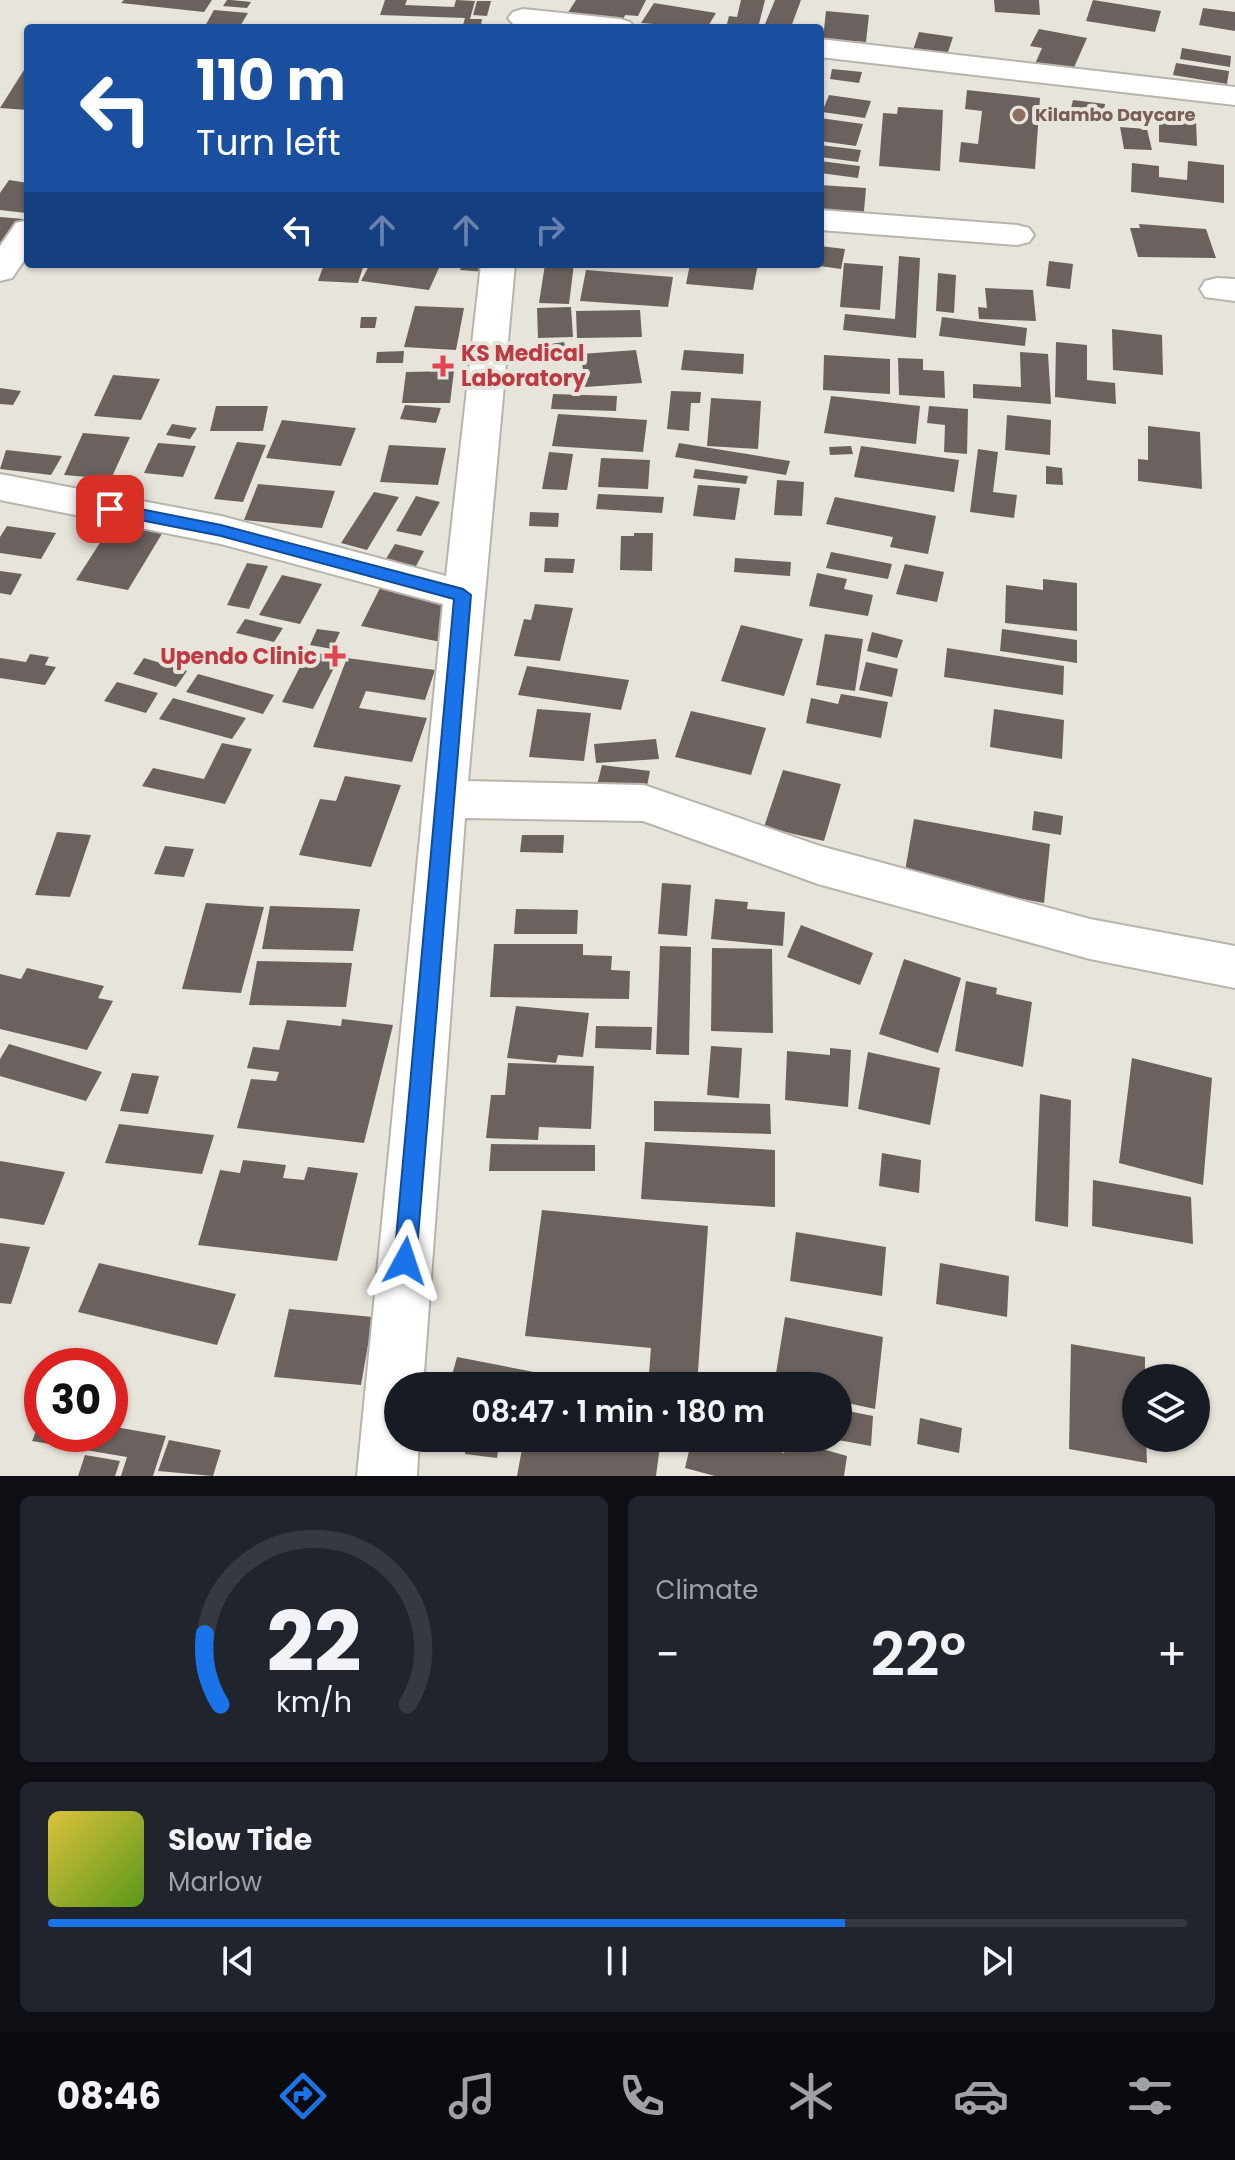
<!DOCTYPE html>
<meta charset="utf-8">
<style>
:root{--surface:#171b24;--page:#20242c;--text:#f1f3f6;--muted:#9ea1a6;--line:#363941;--accent:#1a73e8}
body{margin:0;font-family:Poppins,sans-serif;background:var(--page);color:var(--text);height:100vh;display:flex;flex-direction:column;font-size:30px;white-space:nowrap}
*{box-sizing:border-box;margin:0}
p{font-size:26px;color:var(--muted)}
.icon{flex:none;width:44px;height:44px;fill:none;stroke:currentColor;stroke-width:2;stroke-linecap:round;stroke-linejoin:round}
.map{position:relative;height:1476px;overflow:hidden}
.panel{display:flex;flex-direction:column;gap:20px;padding:20px;background:#0d0f14;flex:1}
.panel>*{flex:none}
.hud{position:absolute;left:24px;top:24px;width:800px;height:244px;border-radius:8px;box-shadow:0 2px 6px #0004;background:#1a4fa0;color:#fff;overflow:hidden}
.fabs{position:absolute;left:1122px;top:1364px;display:grid;gap:16px}
.fabs a{display:grid;place-items:center;width:88px;height:88px;border-radius:50%;background:var(--surface);box-shadow:0 2px 6px #0004;font-size:40px}
.speed{position:absolute;left:24px;top:1348px;display:flex;gap:16px;font-size:40px;font-weight:700;text-align:center}
.speed>*{display:grid;place-content:center;width:104px;height:104px;border-radius:50%;background:var(--surface);box-shadow:0 2px 6px #0004;line-height:1}
.speed .limit{border:12px solid #d22;background:#fff;color:#111}
.pin{position:absolute;display:grid;place-items:center;width:68px;height:68px;color:#fff;margin:-34px;border-radius:16px;box-shadow:0 4px 12px #0006}
.me{position:absolute;width:88px;margin:-44px;rotate:5deg;stroke-linejoin:round;filter:drop-shadow(0 0 6px #0008)}
.turn{display:flex;align-items:center;gap:28px;height:168px;padding:0 40px;font-size:36px}
.turn .icon{width:104px;height:104px;stroke-width:2.5}
.turn b{display:block;font-size:56px;line-height:68px}
.lanes{display:flex;align-items:center;height:76px;padding:0 40px;background:#0003;justify-content:center;gap:40px;direction:ltr}
.lanes .off{opacity:.35}
.big{font-size:60px;font-weight:600;line-height:1.1}
.panel .tile{flex:1;display:flex;flex-direction:column;justify-content:center;gap:12px;min-width:0;padding:0 28px;border-radius:12px;background:var(--page)}
.panel .dial{align-items:center;gap:0}
.dial svg{height:208px;overflow:visible;fill:none;stroke:var(--line);stroke-width:7;stroke-linecap:round;text-anchor:middle}
.dial text{fill:var(--text);stroke:none}
.song{display:flex;align-items:center;gap:24px}
.cover{width:96px;height:96px;border-radius:12px;background:linear-gradient(135deg,hsl(50 70% 55%),hsl(90 70% 35%))}
.played{height:8px;border-radius:4px;background:linear-gradient(90deg,var(--accent) 70%,var(--line) 70%)}
.keys{display:flex;justify-content:space-around;direction:ltr}
.heat{display:flex;justify-content:space-between;align-items:center;font-size:44px;direction:ltr}
.panel .tiles{flex:1;display:grid;gap:20px;grid-template-columns:1fr 1fr}
.tile:last-child{grid-column:span 2}
.trip{position:absolute;left:384px;top:1372px;width:468px;height:80px;border-radius:40px;background:var(--surface);box-shadow:0 2px 6px #0004;font-weight:600;line-height:80px;text-align:center}
.menu{display:flex;height:128px;justify-content:space-around;align-items:center;background:#090b0e;color:var(--muted)}
.menu .icon{width:56px;height:56px}
.menu .selected{color:var(--accent)}
.menu b{font-size:36px;color:var(--text)}
.map>svg:first-child{display:block}
.building{fill:#6b625f}
.lines{fill:none;stroke-linecap:round;stroke-linejoin:round}
.minor-casing{stroke:#b8b4ac;stroke-width:4}
.minor{fill:#fff;fill-rule:evenodd}
.route{fill:#1a73e8;stroke:#114b97;stroke-width:2}
.education-dot{fill:#8d6e63;stroke:#e7e4db;stroke-width:3}
.health-dot{fill:#e0444e;stroke:#e7e4db;stroke-width:3}
.labels{text-anchor:middle;stroke-width:8;stroke-linejoin:round;paint-order:stroke}
.far-education-label{font-size:18px;font-weight:bold;fill:#785e54;stroke:#e7e4db;text-anchor:start}
.health-label{font-size:22px;font-weight:bold;fill:#be3a42;stroke:#e7e4db;text-anchor:start}
</style>
<div class="map">
<svg width="1235" height="1476" viewBox="0 0 1235 1476">
<rect width="100%" height="100%" fill="#e7e4db"/>
<g class="building">
<polygon points="124,0 212,0 204,12 121,3"/>
<polygon points="227,0 231,0 251,2 247,8 223,6"/>
<polygon points="385,0 407,0 405,5 454,7 456,0 475,1 470,19 482,19 481,25 463,25 465,18 380,15"/>
<polygon points="576,0 646,0 638,16 625,15 622,22 567,14"/>
<polygon points="741,0 765,0 758,28 726,28 729,16 737,17"/>
<polygon points="775,0 801,0 791,27 765,24"/>
<polygon points="994,0 1039,0 1040,15 995,12"/>
<polygon points="1093,0 1161,11 1155,32 1086,21"/>
<polygon points="477,1 491,1 487,16 473,15"/>
<polygon points="654,3 716,13 707,28 641,23"/>
<polygon points="1203,8 1235,12 1235,31 1199,25"/>
<polygon points="214,10 248,13 239,28 204,28"/>
<polygon points="826,11 869,15 866,42 823,39"/>
<polygon points="1039,29 1087,38 1072,72 1035,64 1042,48 1030,46"/>
<polygon points="919,32 953,37 947,55 913,50"/>
<polygon points="1182,48 1231,56 1230,67 1180,59"/>
<polygon points="1176,63 1229,71 1227,84 1173,75"/>
<polygon points="832,69 862,72 859,83 830,79"/>
<polygon points="24,70 28,70 28,110 0,108"/>
<polygon points="967,90 1040,98 1035,169 959,162 961,142 978,144 982,111 965,109"/>
<polygon points="829,95 871,101 865,118 822,112"/>
<polygon points="1073,100 1105,104 1103,116 1070,112"/>
<polygon points="898,107 943,110 940,171 879,166 883,113 897,114"/>
<polygon points="1159,117 1196,121 1197,146 1159,142"/>
<polygon points="820,118 863,124 856,146 820,141"/>
<polygon points="1120,127 1147,129 1152,150 1124,149"/>
<polygon points="820,145 861,150 858,162 820,157"/>
<polygon points="820,161 860,166 858,178 820,173"/>
<polygon points="1188,161 1224,165 1224,203 1131,192 1132,163 1159,166 1159,177 1187,180"/>
<polygon points="9,180 28,183 26,213 0,210 0,193"/>
<polygon points="820,185 866,188 863,222 820,218"/>
<polygon points="0,217 24,219 6,245 0,244"/>
<polygon points="1139,224 1206,229 1216,258 1138,257 1130,228 1140,228"/>
<polygon points="820,246 845,249 841,269 820,266"/>
<polygon points="899,256 920,258 916,338 843,330 845,314 895,319"/>
<polygon points="1049,261 1073,264 1070,289 1046,286"/>
<polygon points="844,263 883,266 880,310 840,307"/>
<polygon points="324,264 364,264 358,283 318,281"/>
<polygon points="370,264 409,264 439,268 429,290 361,281"/>
<polygon points="462,264 488,264 486,272 460,270"/>
<polygon points="545,264 574,264 569,304 539,303"/>
<polygon points="690,264 758,264 753,290 686,284"/>
<polygon points="586,270 673,277 668,307 580,301"/>
<polygon points="938,273 956,275 954,313 936,311"/>
<polygon points="985,288 1033,290 1036,321 979,319 978,307 987,308"/>
<polygon points="415,306 464,308 456,350 404,347"/>
<polygon points="571,307 573,337 538,338 537,308"/>
<polygon points="640,310 642,337 577,338 576,311"/>
<polygon points="361,317 377,317 375,328 360,328"/>
<polygon points="942,317 1027,328 1025,346 939,336"/>
<polygon points="1112,329 1162,335 1163,375 1113,370"/>
<polygon points="564,342 569,359 542,363 537,346"/>
<polygon points="1056,342 1087,345 1087,380 1115,383 1116,404 1055,397"/>
<polygon points="636,350 642,383 585,387 581,354"/>
<polygon points="684,350 744,354 743,374 681,370"/>
<polygon points="404,351 403,363 376,363 377,352"/>
<polygon points="1020,352 1048,354 1051,404 973,398 973,384 1021,387"/>
<polygon points="824,355 890,359 890,394 823,390"/>
<polygon points="898,358 923,359 923,370 944,371 945,398 899,395"/>
<polygon points="454,371 450,403 402,403 406,372"/>
<polygon points="113,375 160,379 141,420 94,416"/>
<polygon points="0,388 21,391 13,405 0,404"/>
<polygon points="671,391 701,392 700,403 691,403 689,431 667,429"/>
<polygon points="553,394 617,396 616,411 551,409"/>
<polygon points="831,396 920,406 916,444 824,433"/>
<polygon points="711,398 761,401 758,449 707,446"/>
<polygon points="405,405 441,408 436,423 400,419"/>
<polygon points="216,406 268,406 263,431 210,431"/>
<polygon points="929,406 968,409 967,454 944,452 945,425 927,423"/>
<polygon points="558,414 647,420 643,452 552,446"/>
<polygon points="1007,415 1051,420 1050,455 1005,450"/>
<polygon points="282,420 356,428 341,466 266,458"/>
<polygon points="172,424 197,428 190,439 166,435"/>
<polygon points="1148,426 1200,432 1202,489 1138,481 1138,459 1148,460"/>
<polygon points="83,433 130,437 111,479 64,475"/>
<polygon points="237,442 266,445 243,502 214,499"/>
<polygon points="158,443 196,446 183,477 144,473"/>
<polygon points="679,443 790,461 786,475 675,457"/>
<polygon points="389,445 446,448 438,485 380,482"/>
<polygon points="851,446 853,454 830,455 829,447"/>
<polygon points="861,446 959,460 954,492 854,477"/>
<polygon points="978,449 998,452 993,492 1017,495 1014,518 970,512"/>
<polygon points="6,450 62,456 51,475 0,469"/>
<polygon points="549,452 573,454 567,490 542,489"/>
<polygon points="601,458 650,460 648,489 598,487"/>
<polygon points="1046,466 1062,468 1063,485 1046,484"/>
<polygon points="695,469 748,476 746,484 693,478"/>
<polygon points="777,480 804,482 802,516 774,515"/>
<polygon points="258,484 335,491 322,528 244,520"/>
<polygon points="698,485 740,488 735,520 693,516"/>
<polygon points="374,492 399,497 367,550 341,543"/>
<polygon points="598,494 664,497 662,513 596,509"/>
<polygon points="416,496 440,502 421,536 396,531"/>
<polygon points="835,497 936,516 928,554 890,547 893,537 826,524"/>
<polygon points="530,512 559,513 558,527 529,526"/>
<polygon points="112,524 163,532 128,590 76,580"/>
<polygon points="7,526 56,533 41,559 0,553 0,537"/>
<polygon points="634,533 653,533 652,571 620,570 621,536 634,536"/>
<polygon points="395,544 424,551 414,570 384,562"/>
<polygon points="831,552 892,564 888,579 826,568"/>
<polygon points="545,558 575,559 573,573 544,572"/>
<polygon points="735,558 791,562 790,576 734,572"/>
<polygon points="247,563 268,566 249,609 227,605"/>
<polygon points="905,564 944,572 937,602 896,594"/>
<polygon points="0,571 22,574 11,595 0,593"/>
<polygon points="817,573 847,579 844,589 873,595 868,616 809,606"/>
<polygon points="282,575 322,584 300,624 259,615"/>
<polygon points="1043,579 1077,583 1077,631 1005,623 1006,585 1043,590"/>
<polygon points="380,588 458,604 441,642 361,626"/>
<polygon points="535,604 573,608 560,661 514,656 524,619 531,620"/>
<polygon points="245,619 283,628 274,642 236,633"/>
<polygon points="741,625 803,639 784,696 721,681"/>
<polygon points="317,629 340,632 332,649 310,645"/>
<polygon points="1002,629 1077,640 1077,663 1000,651"/>
<polygon points="872,632 903,640 897,658 867,651"/>
<polygon points="825,634 863,639 855,691 816,685"/>
<polygon points="947,648 1064,666 1063,695 944,677"/>
<polygon points="308,651 339,658 313,709 282,702"/>
<polygon points="30,654 49,657 45,665 56,667 45,685 0,678 0,658 26,662"/>
<polygon points="144,658 187,671 176,687 133,674"/>
<polygon points="347,658 435,670 425,700 366,691 359,708 427,718 412,762 313,747"/>
<polygon points="866,662 898,669 892,697 859,690"/>
<polygon points="527,666 629,680 621,710 518,695"/>
<polygon points="198,674 274,695 263,714 186,692"/>
<polygon points="117,682 158,693 146,713 104,701"/>
<polygon points="841,694 888,702 881,738 806,723 811,698 838,704"/>
<polygon points="173,698 246,718 232,739 159,719"/>
<polygon points="537,709 591,713 584,761 529,757"/>
<polygon points="994,709 1064,720 1062,759 990,747"/>
<polygon points="691,711 766,728 751,775 675,757"/>
<polygon points="656,739 659,759 596,763 594,744"/>
<polygon points="222,743 252,749 225,804 142,786 153,768 204,779"/>
<polygon points="602,765 650,771 646,791 597,785"/>
<polygon points="783,770 841,784 824,841 764,827"/>
<polygon points="345,776 401,785 371,867 299,855 320,799 336,801"/>
<polygon points="1034,811 1063,816 1061,835 1032,830"/>
<polygon points="914,819 1050,844 1044,903 904,877"/>
<polygon points="57,832 91,835 70,897 35,895"/>
<polygon points="522,835 564,835 563,853 520,852"/>
<polygon points="165,846 194,849 184,877 154,874"/>
<polygon points="662,883 691,885 687,936 658,934"/>
<polygon points="715,899 748,902 747,909 785,912 783,946 711,939"/>
<polygon points="206,903 264,907 241,993 182,989"/>
<polygon points="270,906 360,909 353,951 262,949"/>
<polygon points="516,909 578,910 577,934 514,934"/>
<polygon points="801,925 873,953 860,985 787,957"/>
<polygon points="494,944 583,944 583,955 612,956 611,970 630,971 629,999 490,997"/>
<polygon points="660,946 691,947 689,1055 656,1054"/>
<polygon points="712,948 772,949 773,1033 711,1031"/>
<polygon points="904,959 961,978 938,1053 879,1034"/>
<polygon points="257,961 352,963 346,1007 249,1005"/>
<polygon points="27,968 104,986 98,998 113,1001 87,1050 0,1029 0,974 21,979"/>
<polygon points="966,981 997,988 996,994 1032,1002 1023,1067 955,1051"/>
<polygon points="516,1006 589,1013 583,1057 558,1055 556,1063 507,1058"/>
<polygon points="342,1019 393,1025 364,1143 237,1128 251,1079 276,1081 279,1072 247,1068 253,1047 279,1050 287,1020 341,1026"/>
<polygon points="596,1026 652,1027 651,1050 595,1048"/>
<polygon points="9,1044 102,1072 86,1101 0,1076 0,1059"/>
<polygon points="711,1046 742,1048 739,1098 707,1095"/>
<polygon points="830,1048 851,1050 848,1107 785,1100 787,1051 830,1055"/>
<polygon points="868,1052 940,1068 930,1125 858,1109"/>
<polygon points="1132,1058 1212,1078 1203,1185 1119,1163"/>
<polygon points="508,1063 594,1066 591,1129 539,1127 538,1140 486,1138 491,1095 505,1095"/>
<polygon points="132,1073 159,1076 148,1114 120,1111"/>
<polygon points="1040,1094 1071,1100 1068,1227 1035,1221"/>
<polygon points="654,1101 770,1104 771,1134 654,1131"/>
<polygon points="119,1124 214,1135 202,1174 105,1163"/>
<polygon points="645,1142 775,1150 775,1207 641,1199"/>
<polygon points="491,1144 595,1145 595,1171 489,1171"/>
<polygon points="882,1153 921,1160 919,1193 879,1186"/>
<polygon points="243,1160 286,1165 283,1178 304,1180 308,1167 358,1173 337,1261 198,1245 220,1170 240,1173"/>
<polygon points="0,1161 65,1172 44,1225 0,1218"/>
<polygon points="1093,1180 1191,1197 1193,1244 1092,1226"/>
<polygon points="542,1210 708,1226 697,1386 648,1386 651,1348 525,1336"/>
<polygon points="796,1232 886,1247 882,1296 790,1281"/>
<polygon points="0,1243 30,1247 11,1304 0,1303"/>
<polygon points="99,1263 236,1294 217,1345 78,1312"/>
<polygon points="940,1263 1009,1276 1007,1317 936,1304"/>
<polygon points="289,1309 373,1317 361,1385 274,1377"/>
<polygon points="785,1317 883,1337 875,1409 838,1401 838,1386 774,1386"/>
<polygon points="1071,1344 1145,1357 1145,1378 1136,1378 1136,1438 1146,1438 1147,1463 1069,1449"/>
<polygon points="457,1357 560,1377 559,1380 586,1386 449,1386"/>
<polygon points="838,1409 873,1416 871,1446 838,1440"/>
<polygon points="42,1417 42,1434 110,1434 110,1426 166,1436 153,1476 121,1476 127,1457 32,1441"/>
<polygon points="920,1418 962,1428 959,1453 917,1444"/>
<polygon points="467,1438 500,1438 497,1458 465,1454"/>
<polygon points="524,1438 661,1438 656,1476 517,1476"/>
<polygon points="692,1438 738,1438 784,1453 787,1439 847,1456 844,1476 715,1476 685,1468"/>
<polygon points="169,1440 221,1450 213,1476 158,1471"/>
<polygon points="85,1455 120,1461 115,1476 78,1476"/>
</g>
<g class="lines">
<defs>
<g id="minor">
<polygon points="523,9 620,19 630,22 635,28 535,28 513,24 508,18 513,12"/>
<polygon points="820,39 1235,87 1235,105 820,57"/>
<polygon points="820,210 1017,225 1029,228 1034,235 1029,242 1017,245 820,230"/>
<polygon points="28,220 28,255 12,278 0,281 0,246 16,223"/>
<polygon points="481,264 515,264 468,781 644,785 820,846 1090,919 1235,946 1235,988 1090,959 818,884 643,821 465,818 423,1386 398,1386 398,1438 419,1438 417,1476 357,1476 443,604 221,544 0,500 0,474 221,516 446,576"/>
<polygon points="1217,278 1235,279 1235,301 1205,297 1200,289 1205,281"/>
</g>
</defs>
<use href="#minor" class="minor-casing"/>
<use href="#minor" class="minor"/>
</g>
<polygon class="route" points="110,503 221,525 463,589 471,595 416,1261 413,1268 405,1272 397,1268 394,1261 454,599 221,536 105,513 102,509"/>
<circle class="education-dot" cx="1019" cy="115" r="8"/>
<g class="health-dot">
<path d="M439 354h8v8h8v8h-8v8h-8v-8h-8v-8h8z"/>
<path d="M331 644h8v8h8v8h-8v8h-8v-8h-8v-8h8z"/>
</g>
<g class="labels">
<g class="far-education-label">
<text x="1035" y="121">Kilambo Daycare</text>
</g>
<g class="health-label">
<text x="461" y="361">KS Medical<tspan x="461" dy="25">Laboratory</tspan></text>
<text x="317" y="664" text-anchor="end">Upendo Clinic</text>
</g>
</g>
</svg>
<div class="fabs">
<a><svg class="icon" aria-label="layers" viewBox="0 0 24 24"><path d="M12 4l9 5-9 5-9-5zM3 14l9 5 9-5"/></svg></a>
</div>
<div class="speed"><div class="limit">30</div></div>
<div class="pin" style="left:110px;top:509px;background:#d93025"><svg class="icon" aria-label="arrive" viewBox="0 0 24 24"><path d="M6 21V4h12l-3 4 3 4H6"/></svg></div>
<svg class="me" style="left:405px;top:1261px" viewBox="-20 -20 40 40"><path d="M0-17L14 15 0 8-14 15z" fill="#1a73e8" stroke="#fff" stroke-width="4"/></svg>
<div class="trip">08:47 · 1 min · 180 m</div>
<div class="hud">
<div class="turn"><svg class="icon" aria-label="left" viewBox="0 0 24 24"><path d="M17 20v-9H6M10 6l-5 5 5 5"/></svg><div><b>110 m</b>Turn left</div></div>
<div class="lanes"><svg class="icon" aria-label="left" viewBox="0 0 24 24"><path d="M17 20v-9H6M10 6l-5 5 5 5"/></svg><svg class="icon off" aria-label="ahead" viewBox="0 0 24 24"><path d="M12 20V5M6 11l6-6 6 6"/></svg><svg class="icon off" aria-label="ahead" viewBox="0 0 24 24"><path d="M12 20V5M6 11l6-6 6 6"/></svg><svg class="icon off" aria-label="right" viewBox="0 0 24 24"><path d="M7 20v-9h11M14 6l5 5-5 5"/></svg></div>
</div>
</div>
<section class="panel">
<div class="tiles">
<div class="tile dial"><svg viewBox="0 0 100 80">
<path d="M14 69A42 42 0 1 1 86 69"/>
<path d="M14 69A42 42 0 0 1 8 42" stroke="#1a73e8"/>
<text x="50" y="56" font-size="32" font-weight="700">22</text>
<text x="50" y="72" font-size="11">km/h</text>
</svg></div>
<div class="tile"><p>Climate</p>
<div class="heat"><a>−</a><b class="big">22°</b><a>+</a></div>
</div>
<div class="tile">
<div class="song"><i class="cover"></i><div><b>Slow Tide</b><p>Marlow</p></div></div>
<div class="played"></div>
<div class="keys"><svg class="icon" aria-label="previous" viewBox="0 0 24 24"><path d="M18 5L8 12l10 7zM5 5v14"/></svg><svg class="icon" aria-label="pause" viewBox="0 0 24 24"><path d="M8 5v14M16 5v14"/></svg><svg class="icon" aria-label="next" viewBox="0 0 24 24"><path d="M6 5l10 7-10 7zM19 5v14"/></svg></div>
</div>
</div>
</section>
<nav class="menu">
<b>08:46</b>
<svg class="icon selected" aria-label="directions" viewBox="0 0 24 24"><path d="M12 3l9 9-9 9-9-9zM9 14v-3h6M13 9l2 2-2 2"/></svg>
<svg class="icon" aria-label="music" viewBox="0 0 24 24"><path d="M9 18V5l10-2v13"/><circle cx="6" cy="18" r="3"/><circle cx="16" cy="16" r="3"/></svg>
<svg class="icon" aria-label="phone" viewBox="0 0 24 24"><path d="M5 4h4l2 5-3 2q2 4 5 5l2-3 5 2v4C11 20 4 13 5 4z"/></svg>
<svg class="icon" aria-label="climate" viewBox="0 0 24 24"><path d="M12 3v18M4 7l16 10M4 17L20 7"/></svg>
<svg class="icon" aria-label="car" viewBox="0 0 24 24"><path d="M5 17H2v-5l4-1 3-4h7l3 4 3 1v5h-3M9 17h6M6 11h13"/><circle cx="7" cy="17" r="2"/><circle cx="17" cy="17" r="2"/></svg>
<svg class="icon" aria-label="filters" viewBox="0 0 24 24"><path d="M4 7h16M4 17h16"/><circle cx="9" cy="7" r="2"/><circle cx="15" cy="17" r="2"/></svg>
</nav>
